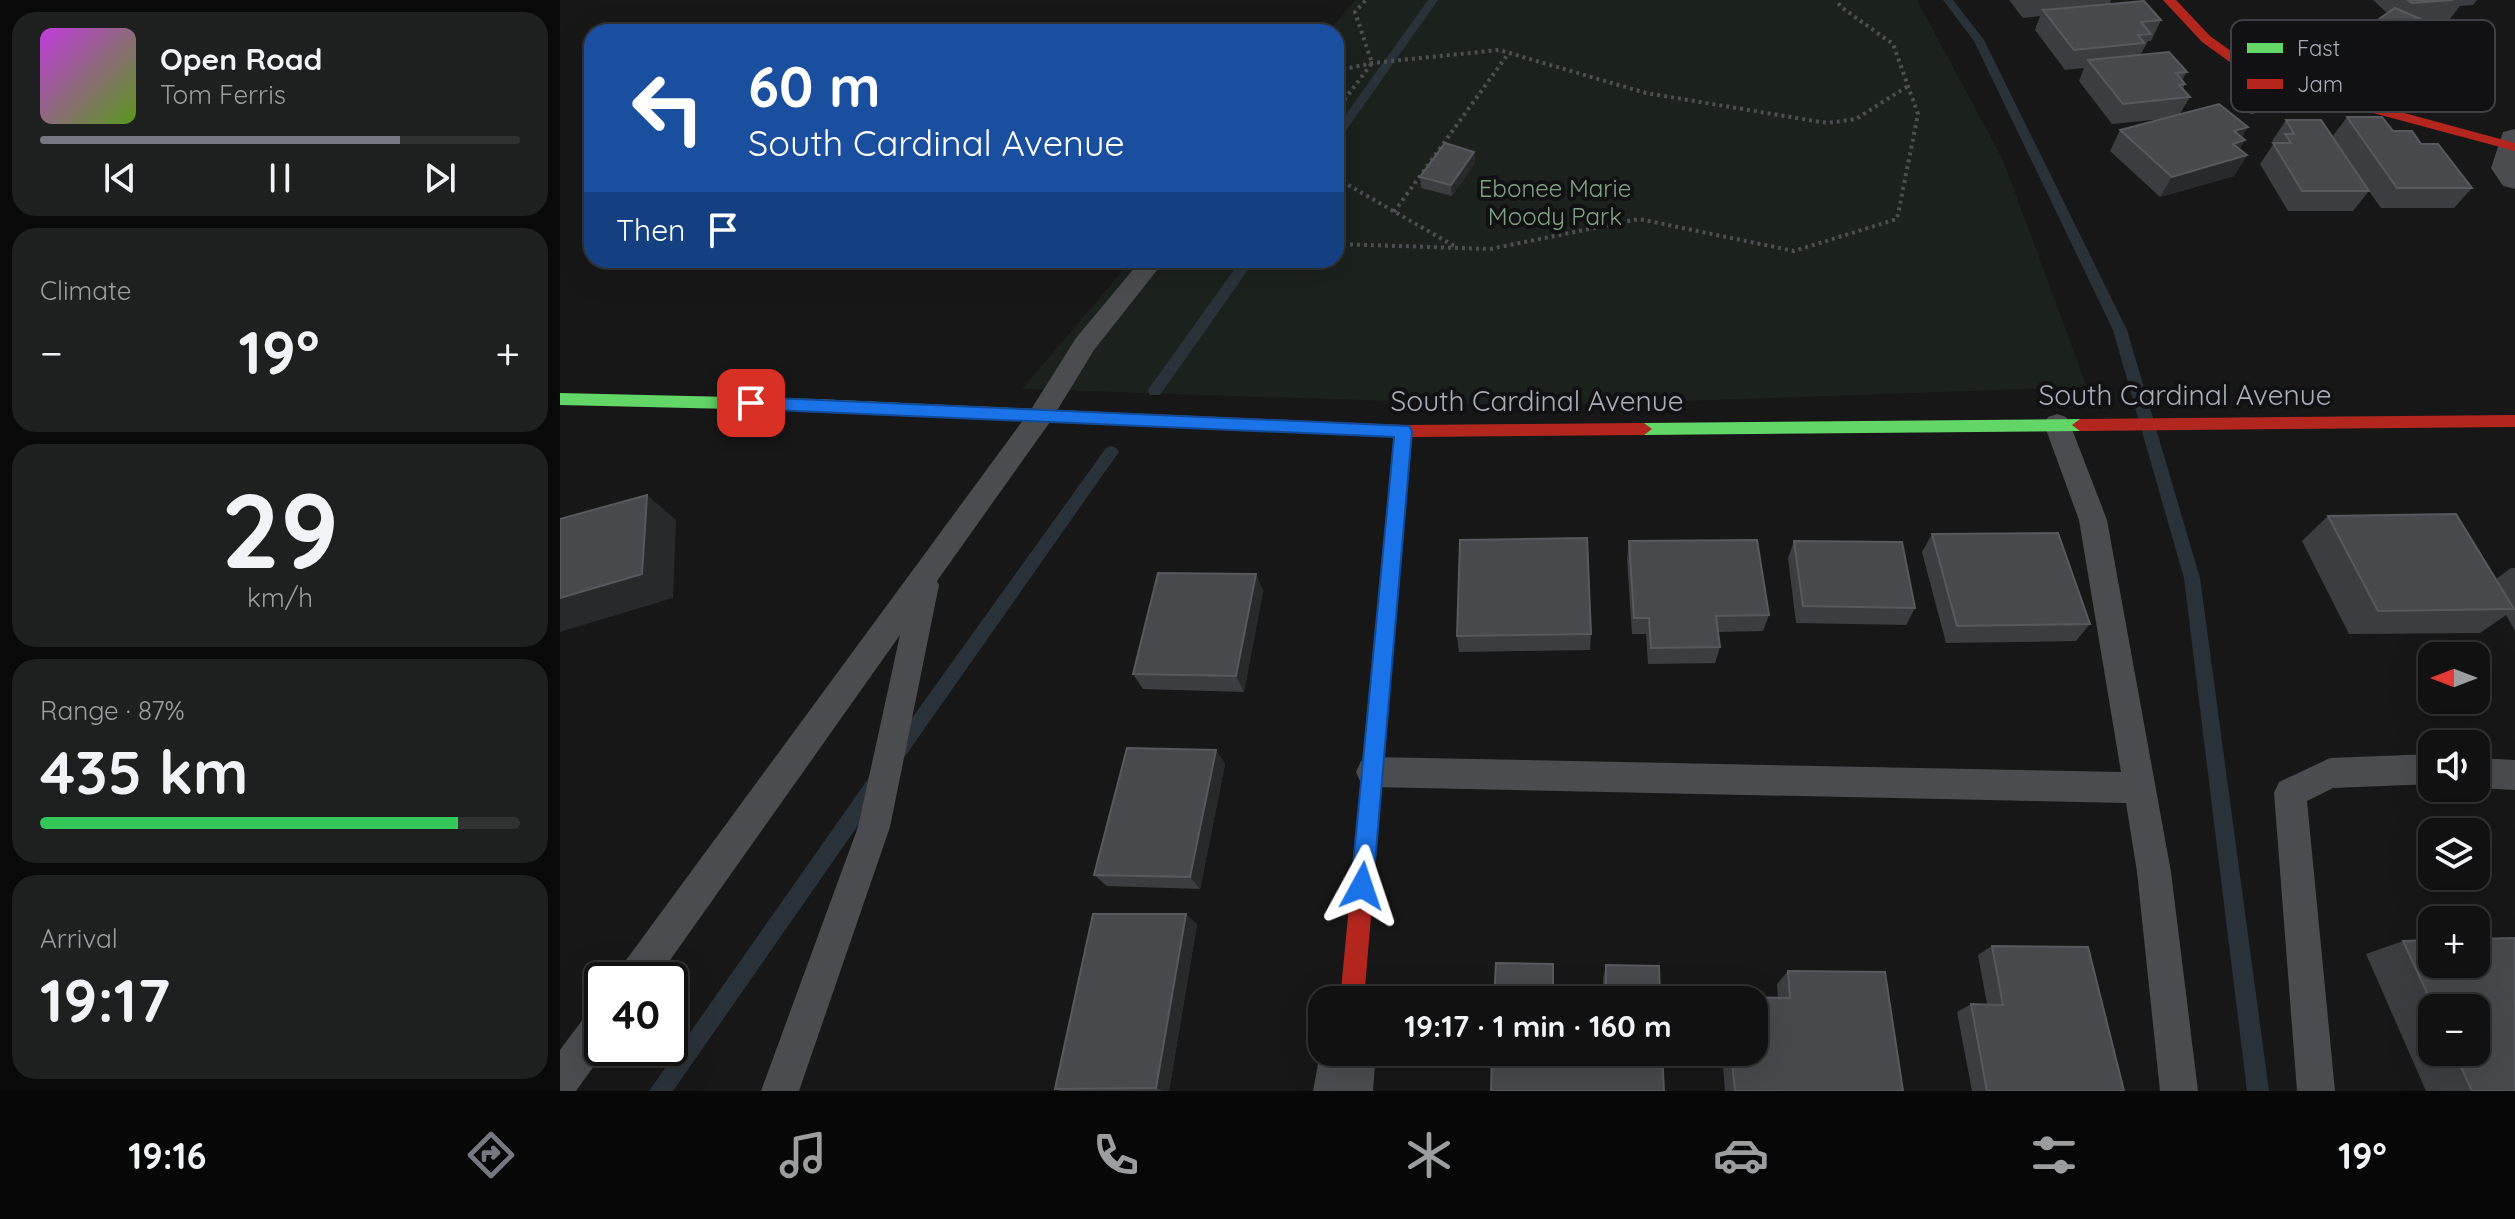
<!DOCTYPE html>
<meta charset="utf-8">
<style>
:root{--surface:#111;--page:#1e1f1f;--text:#f1f3f6;--muted:#9c9d9f;--line:#303131;--accent:#757880}
body{margin:0;font-family:Quicksand,sans-serif;background:var(--page);color:var(--text);height:100vh;display:flex;flex-direction:column;font-size:30px;white-space:nowrap}
*{box-sizing:border-box;margin:0}
p{font-size:26px;color:var(--muted)}
.icon{flex:none;width:44px;height:44px;fill:none;stroke:currentColor;stroke-width:2;stroke-linecap:round;stroke-linejoin:round}
.map{position:relative;flex:1;overflow:hidden}
.sheet{display:flex;flex-direction:column;gap:12px;padding:12px;background:#090909;width:560px}
.sheet>*{flex:none}
.hud{position:absolute;left:24px;top:24px;width:760px;height:244px;border-radius:24px;box-shadow:0 8px 32px #0002,0 0 0 2px var(--line);background:#1a4fa0;color:#fff;overflow:hidden}
.needle{width:52px;rotate:270deg}
.fabs{position:absolute;left:1858px;top:642px;display:grid;gap:16px}
.fabs a{display:grid;place-items:center;width:72px;height:72px;border-radius:16px;background:var(--surface);box-shadow:0 8px 32px #0002,0 0 0 2px var(--line);font-size:40px}
.speed{position:absolute;left:24px;top:962px;display:flex;gap:16px;font-size:40px;font-weight:700;text-align:center}
.speed>*{display:grid;place-content:center;width:104px;height:104px;border-radius:50%;background:var(--surface);box-shadow:0 8px 32px #0002,0 0 0 2px var(--line);line-height:1}
.speed .limit{border:4px solid #111;border-radius:12px;background:#fff;color:#111}
.pin{position:absolute;display:grid;place-items:center;width:68px;height:68px;color:#fff;margin:-34px;border-radius:16px;box-shadow:0 4px 12px #0006}
.me{position:absolute;width:88px;margin:-44px;rotate:5deg;stroke-linejoin:round;filter:drop-shadow(0 0 6px #0008)}
.turn{display:flex;align-items:center;gap:28px;height:168px;padding:0 32px;font-size:36px}
.turn .icon{width:104px;height:104px;stroke-width:2.5}
.turn b{display:block;font-size:56px;line-height:68px}
.then{display:flex;align-items:center;height:76px;padding:0 32px;background:#0003;gap:16px;font-size:30px}
.big{font-size:60px;font-weight:700;line-height:1.1}
.sheet .card{flex:1;display:flex;flex-direction:column;justify-content:center;gap:12px;min-width:0;padding:0 28px;border-radius:24px;background:var(--page)}
.sheet .dial{align-items:center;gap:0}
.dial b{font-size:104px;line-height:1}
.song{display:flex;align-items:center;gap:24px}
.cover{width:96px;height:96px;border-radius:12px;background:linear-gradient(135deg,hsl(290 70% 55%),hsl(90 70% 35%))}
.played{height:8px;border-radius:4px;background:linear-gradient(90deg,var(--accent) 75%,var(--line) 75%)}
.keys{display:flex;justify-content:space-around;direction:ltr}
.heat{display:flex;justify-content:space-between;align-items:center;font-size:44px;direction:ltr}
.charge{height:12px;border-radius:6px;background:linear-gradient(90deg,#34c759 87%,var(--line) 0)}
.trip{position:absolute;left:748px;top:986px;width:460px;height:80px;border-radius:24px;background:var(--surface);box-shadow:0 8px 32px #0002,0 0 0 2px var(--line);font-weight:700;line-height:80px;text-align:center}
.menu{display:flex;height:128px;justify-content:space-around;align-items:center;background:#070707;color:var(--muted)}
.menu .icon{width:56px;height:56px}
.menu .active{color:var(--accent)}
.menu b{font-size:36px;color:var(--text)}
main{display:flex;flex:1;min-height:0}
.map>svg:first-child{display:block}
.green{fill:#1b211c}
.lines{fill:none;stroke-linecap:round;stroke-linejoin:round}
.stream{fill:#2a3239;fill-rule:evenodd}
.path{stroke:#4d4e52;stroke-width:4;stroke-dasharray:3 4;stroke-linecap:butt}
.lane{fill:#4b4c50;fill-rule:evenodd}
.street{fill:#4b4c50;fill-rule:evenodd}
.fast{fill:#63d668;fill-rule:evenodd}
.jam{fill:#b3261e;fill-rule:evenodd}
.wall{fill:#3c3d40;fill-rule:evenodd}
.shaded-wall{fill:#28292a}
.building{fill:#48494d;stroke:#57595e;stroke-width:2}
.route{fill:#1a73e8;stroke:#114b97;stroke-width:2}
.labels{text-anchor:middle;stroke-width:8;stroke-linejoin:round;paint-order:stroke}
.far-park-label{font-size:24px;fill:#7fa381;stroke:#111113}
.street-label{font-size:28px;fill:#a8adb8;stroke:#111113}
.key{fill:#111113;stroke:#3e4045;stroke-width:2}
.key-label{font-size:22px;fill:#a8adb8}
</style>
<main>
<section class="sheet">
<div class="card">
<div class="song"><i class="cover"></i><div><b>Open Road</b><p>Tom Ferris</p></div></div>
<div class="played"></div>
<div class="keys"><svg class="icon" aria-label="previous" viewBox="0 0 24 24"><path d="M18 5L8 12l10 7zM5 5v14"/></svg><svg class="icon" aria-label="pause" viewBox="0 0 24 24"><path d="M8 5v14M16 5v14"/></svg><svg class="icon" aria-label="next" viewBox="0 0 24 24"><path d="M6 5l10 7-10 7zM19 5v14"/></svg></div>
</div>
<div class="card"><p>Climate</p>
<div class="heat"><a>−</a><b class="big">19°</b><a>+</a></div>
</div>
<div class="card dial"><b>29</b><p>km/h</p></div>
<div class="card"><p>Range · 87%</p><b class="big">435 km</b><div class="charge"></div></div>
<div class="card"><p>Arrival</p><b class="big">19:17</b></div>
</section>
<div class="map">
<svg width="1955" height="1091" viewBox="0 0 1955 1091">
<rect width="100%" height="100%" fill="#171717"/>
<polygon class="green" points="795,0 1357,0 1443,160 1527,387 981,406 462,389 572,260 776,260 776,32 768,32"/>
<g class="lines">
<g class="stream">
<polygon points="868,0 878,0 780,139 776,140 776,128"/>
<polygon points="1383,0 1393,0 1424,40 1567,330 1640,578 1709,1091 1687,1091 1624,578 1553,330 1414,41"/>
<polygon points="681,260 695,260 600,395 590,395 588,391 590,387"/>
<polygon points="551,446 556,448 559,452 556,456 341,762 335,765 329,762 326,756 329,750 546,448"/>
<polygon points="315,776 322,779 324,785 322,791 113,1091 89,1091 308,779"/>
</g>
<g class="path">
<polyline points="776,71 812,63 939,50 1086,93 1267,123 1296,119 1348,86"/>
<polyline points="776,111 812,63 795,12 806,0"/>
<polyline points="776,178 896,247"/>
<polyline points="834,212 948,54"/>
<polyline points="776,244 930,249 1079,219 1234,251 1337,219 1358,114 1333,44 1281,7 1276,0"/>
</g>
<g class="lane">
<polygon points="581,260 605,260 534,350 490,422 377,581 379,585 330,827 239,1091 201,1091 298,827 340,635 96,980 56,980 61,967 472,408 516,338"/>
<polygon points="1497,414 1506,417 1510,424 1547,520 1611,872 1638,1091 1600,1091 1577,872 1566,803 812,787 801,783 796,772 801,761 812,757 1561,772 1519,520 1484,424 1488,417"/>
<polygon points="1872,754 1872,784 1773,788 1747,801 1775,1091 1737,1091 1714,793 1719,782 1770,758"/>
<polygon points="1916,758 1955,760 1955,790 1916,788"/>
<polygon points="42,1006 42,1048 47,1048 16,1091 0,1091 0,1050 29,1011"/>
</g>
<g class="street">
<polygon points="1703,65 1714,67 1718,74 1703,111 1692,114 1681,111 1676,104 1692,67"/>
<polygon points="1955,129 1955,189 1943,186 1931,168 1943,132"/>
<polygon points="762,1042 762,1052 816,1052 813,1091 753,1091"/>
</g>
<g class="fast">
<polygon points="0,393 255,399 541,412 549,418 541,424 255,411 0,405"/>
<polygon points="1520,419 1528,425 1520,431 1084,435 1076,429 1084,423"/>
</g>
<g class="jam">
<polygon points="1603,0 1616,0 1650,36 1689,64 1741,85 1955,143 1955,151 1731,91 1681,70 1642,42"/>
<polygon points="541,412 843,425 1084,423 1092,429 1084,435 851,437 804,1000 780,1000 834,437 541,424 533,418"/>
<polygon points="1955,415 1955,427 1520,431 1512,425 1520,419"/>
</g>
</g>
<g class="wall">
<polygon points="1449,0 1551,0 1550,4 1601,20 1591,41 1588,41 1581,54 1627,72 1622,80 1625,84 1623,89 1630,97 1620,114 1682,138 1680,150 1687,155 1674,176 1600,197 1550,151 1560,130 1603,119 1552,124 1519,81 1524,68 1505,70 1475,30 1480,16 1463,18"/>
<polygon points="1813,0 1917,0 1913,5 1900,6 1890,19 1866,21 1914,42 1898,62 1877,78 1867,74 1853,85 1785,53 1799,33 1827,13"/>
<polygon points="1787,117 1833,131 1861,144 1912,188 1894,208 1821,208 1806,187 1809,191 1793,211 1728,211 1700,164 1714,143 1712,141 1726,120 1772,137"/>
<polygon points="914,152 915,163 892,196 861,188 860,177"/>
<polygon points="1768,516 1936,579 1951,568 1955,568 1955,631 1946,615 1920,633 1789,634 1742,541"/>
<polygon points="1372,534 1530,624 1516,641 1386,643 1362,552"/>
<polygon points="1069,541 1209,615 1203,631 1158,632 1160,647 1155,663 1088,664 1086,634 1072,634 1067,559"/>
<polygon points="1234,541 1355,608 1346,625 1236,623 1228,558"/>
<polygon points="696,574 703,591 684,692 583,689 573,674"/>
<polygon points="1031,634 1030,650 899,652 897,636"/>
<polygon points="656,750 665,764 640,889 547,886 534,875"/>
<polygon points="637,924 609,1091 500,1091 495,1089"/>
<path d="M 1955,938 L 1955,1091 L 1866,1091 L 1806,954 L 1843,941 L 1872,940 L 1872,964 L 1916,964 L 1916,939 ZM 1872,1008 L 1916,1008 L 1916,1052 L 1872,1052 Z"/>
<polygon points="1432,946 1564,1091 1412,1091 1397,1012 1411,1004 1427,1004 1418,955"/>
<polygon points="1046,965 1100,1000 993,994 1043,995 1043,978"/>
<polygon points="1228,971 1343,1091 1165,1091 1162,1052 1194,1052 1194,1000 1165,1000 1167,997 1218,998 1217,984"/>
</g>
<g class="shaded-wall">
<polygon points="1914,42 1898,62 1877,78 1893,58"/>
<polygon points="1882,54 1867,74 1853,85 1869,64"/>
<polygon points="1688,127 1679,142 1685,140 1674,159 1687,155 1674,176 1600,197 1612,177 1674,131"/>
<polygon points="914,152 915,163 892,196 891,185"/>
<polygon points="87,495 116,520 113,598 0,632 0,598"/>
<polygon points="696,574 703,591 684,692 676,676"/>
<polygon points="656,750 665,764 640,889 630,877"/>
<polygon points="626,914 637,924 609,1091 602,1091 596,1088"/>
</g>
<g class="building">
<polygon points="1848,0 1893,0 1852,3"/>
<polygon points="1584,1 1601,20 1581,22 1591,34 1578,35 1584,43 1514,50 1483,10"/>
<polygon points="1835,8 1914,42 1893,58 1882,54 1869,64 1799,33"/>
<polygon points="1609,52 1627,72 1616,73 1625,84 1619,85 1630,97 1563,104 1528,60"/>
<polygon points="1659,104 1688,127 1674,131 1685,140 1673,144 1687,155 1612,177 1560,130"/>
<polygon points="1787,117 1822,117 1833,131 1852,131 1861,144 1878,144 1912,188 1837,188"/>
<polygon points="1726,120 1761,120 1809,191 1742,191 1713,143 1731,143 1725,134 1734,134"/>
<polygon points="885,143 914,152 891,185 860,177"/>
<polygon points="87,495 82,574 0,598 0,519"/>
<polygon points="1896,514 1954,609 1818,611 1768,516"/>
<polygon points="1498,533 1530,624 1397,626 1372,534"/>
<polygon points="1027,538 1031,634 897,636 900,540"/>
<polygon points="1197,540 1209,615 1156,616 1160,647 1091,648 1089,618 1074,618 1069,541"/>
<polygon points="1234,541 1342,542 1355,608 1243,606"/>
<polygon points="598,573 696,574 676,676 573,674"/>
<polygon points="567,748 656,750 630,877 534,875"/>
<polygon points="533,914 626,914 596,1088 495,1089"/>
<polygon points="1955,938 1955,1091 1912,1091 1894,1052 1916,1052 1916,1008 1874,1008 1843,941 1872,940 1872,964 1916,964 1916,939"/>
<polygon points="1432,946 1528,947 1564,1091 1427,1091 1411,1004 1443,1005"/>
<polygon points="936,963 993,964 993,994 1046,995 1046,965 1099,966 1100,1000 934,1000"/>
<polygon points="1228,971 1325,972 1343,1091 1175,1091 1171,1052 1194,1052 1194,1000 1167,1000 1167,997 1230,998"/>
<polygon points="932,1052 1102,1052 1104,1091 931,1091"/>
</g>
<polygon class="route" points="191,397 849,426 852,431 813,886 810,894 802,897 794,894 791,886 834,437 191,409 183,403"/>
<g class="labels">
<g class="far-park-label">
<text x="995" y="197">Ebonee Marie<tspan x="995" dy="28">Moody Park</tspan></text>
</g>
<g class="street-label">
<text x="1625" y="405">South Cardinal Avenue</text>
<text x="977" y="411">South Cardinal Avenue</text>
</g>
</g>
<rect x="1671" y="20" width="264" height="92" rx="12" class="key"/>
<rect x="1687" y="43" width="36" height="10" fill="#63d668"/>
<rect x="1687" y="79" width="36" height="10" fill="#b3261e"/>
<g class="key-label">
<text x="1737" y="56">Fast</text>
<text x="1737" y="92">Jam</text>
</g>
</svg>
<div class="fabs">
<a><svg class="needle" viewBox="-14 -14 28 28"><path d="M0-13l5 13h-10z" fill="#e53935"/><path d="M0 13l5-13h-10z" fill="#9c9d9f"/></svg></a>
<a><svg class="icon" aria-label="sound" viewBox="0 0 24 24"><path d="M4 9h4l5-4v14l-5-4H4zM17 9q2 3 0 6"/></svg></a>
<a><svg class="icon" aria-label="layers" viewBox="0 0 24 24"><path d="M12 4l9 5-9 5-9-5zM3 14l9 5 9-5"/></svg></a>
<a>+</a>
<a>−</a>
</div>
<div class="speed"><div class="limit">40</div></div>
<div class="pin" style="left:191px;top:403px;background:#d93025"><svg class="icon" aria-label="arrive" viewBox="0 0 24 24"><path d="M6 21V4h12l-3 4 3 4H6"/></svg></div>
<svg class="me" style="left:802px;top:886px" viewBox="-20 -20 40 40"><path d="M0-17L14 15 0 8-14 15z" fill="#1a73e8" stroke="#fff" stroke-width="4"/></svg>
<div class="trip">19:17 · 1 min · 160 m</div>
<div class="hud">
<div class="turn"><svg class="icon" aria-label="left" viewBox="0 0 24 24"><path d="M17 20v-9H6M10 6l-5 5 5 5"/></svg><div><b>60 m</b>South Cardinal Avenue</div></div>
<div class="then">Then<svg class="icon" aria-label="arrive" viewBox="0 0 24 24"><path d="M6 21V4h12l-3 4 3 4H6"/></svg></div>
</div>
</div>
</main>
<nav class="menu">
<b>19:16</b>
<svg class="icon active" aria-label="directions" viewBox="0 0 24 24"><path d="M12 3l9 9-9 9-9-9zM9 14v-3h6M13 9l2 2-2 2"/></svg>
<svg class="icon" aria-label="music" viewBox="0 0 24 24"><path d="M9 18V5l10-2v13"/><circle cx="6" cy="18" r="3"/><circle cx="16" cy="16" r="3"/></svg>
<svg class="icon" aria-label="phone" viewBox="0 0 24 24"><path d="M5 4h4l2 5-3 2q2 4 5 5l2-3 5 2v4C11 20 4 13 5 4z"/></svg>
<svg class="icon" aria-label="climate" viewBox="0 0 24 24"><path d="M12 3v18M4 7l16 10M4 17L20 7"/></svg>
<svg class="icon" aria-label="car" viewBox="0 0 24 24"><path d="M5 17H2v-5l4-1 3-4h7l3 4 3 1v5h-3M9 17h6M6 11h13"/><circle cx="7" cy="17" r="2"/><circle cx="17" cy="17" r="2"/></svg>
<svg class="icon" aria-label="filters" viewBox="0 0 24 24"><path d="M4 7h16M4 17h16"/><circle cx="9" cy="7" r="2"/><circle cx="15" cy="17" r="2"/></svg>
<b>19°</b>
</nav>
